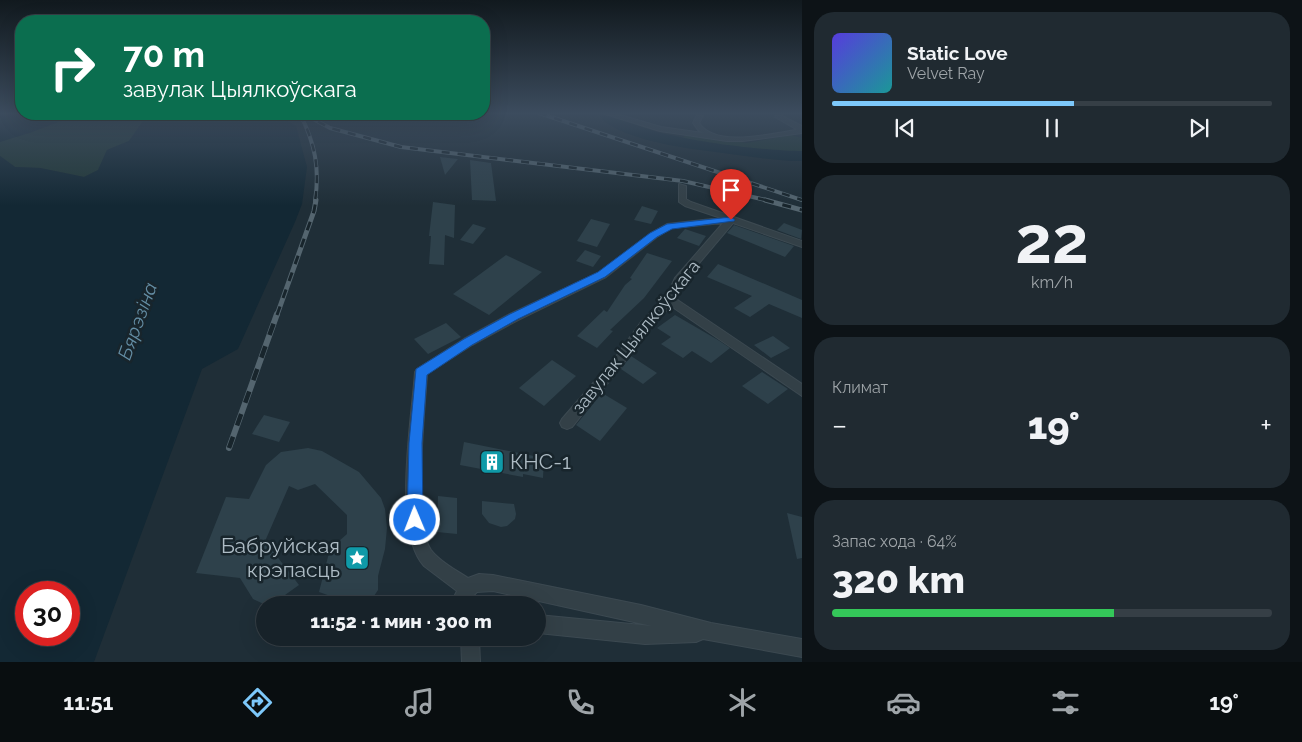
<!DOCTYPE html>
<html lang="ru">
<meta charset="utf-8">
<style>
:root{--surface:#172229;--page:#202a31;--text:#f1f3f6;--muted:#9ea4a8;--line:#363f46;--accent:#7dc8fa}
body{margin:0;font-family:Raleway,sans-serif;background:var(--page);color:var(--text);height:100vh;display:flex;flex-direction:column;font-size:19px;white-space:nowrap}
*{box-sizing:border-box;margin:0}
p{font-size:16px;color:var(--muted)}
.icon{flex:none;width:28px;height:28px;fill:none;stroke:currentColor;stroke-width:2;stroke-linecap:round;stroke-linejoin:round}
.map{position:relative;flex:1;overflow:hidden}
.sheet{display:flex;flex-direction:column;gap:12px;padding:12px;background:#0d1317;width:500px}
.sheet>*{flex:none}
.guide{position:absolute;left:15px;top:15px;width:475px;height:105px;border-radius:20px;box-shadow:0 5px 20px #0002,0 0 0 1px var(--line);background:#0b6e4f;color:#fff;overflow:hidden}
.speed{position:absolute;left:15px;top:581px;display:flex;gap:10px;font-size:25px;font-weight:700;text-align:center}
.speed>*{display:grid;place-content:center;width:65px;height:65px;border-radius:50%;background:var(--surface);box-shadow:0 5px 20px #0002,0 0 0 1px var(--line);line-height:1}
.speed .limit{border:8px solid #d22;background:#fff;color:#111}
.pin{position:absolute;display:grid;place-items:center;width:42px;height:42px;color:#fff;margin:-51px -21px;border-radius:50% 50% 50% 0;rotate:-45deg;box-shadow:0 0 5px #0007}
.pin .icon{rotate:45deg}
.me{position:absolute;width:55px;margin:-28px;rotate:359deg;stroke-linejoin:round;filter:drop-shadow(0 0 4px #0008)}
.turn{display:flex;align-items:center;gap:18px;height:105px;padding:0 25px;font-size:22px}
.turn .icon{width:65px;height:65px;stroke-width:2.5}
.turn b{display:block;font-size:35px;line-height:42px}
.big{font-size:38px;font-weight:800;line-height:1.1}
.sheet .tile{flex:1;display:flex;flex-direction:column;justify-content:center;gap:8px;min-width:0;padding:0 18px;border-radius:20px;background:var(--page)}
.sheet .dial{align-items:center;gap:0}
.dial b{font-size:65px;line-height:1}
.song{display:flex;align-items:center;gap:15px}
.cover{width:60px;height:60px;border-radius:8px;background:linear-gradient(135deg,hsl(250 70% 55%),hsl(180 70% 35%))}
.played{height:5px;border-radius:2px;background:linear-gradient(90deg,var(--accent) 55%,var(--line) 55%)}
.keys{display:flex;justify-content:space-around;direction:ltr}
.heat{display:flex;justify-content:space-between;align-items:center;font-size:28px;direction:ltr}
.charge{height:8px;border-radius:4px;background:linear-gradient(90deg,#34c759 64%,var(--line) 0)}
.trip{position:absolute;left:256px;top:596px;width:290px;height:50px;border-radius:25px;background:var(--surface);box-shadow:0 5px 20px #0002,0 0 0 1px var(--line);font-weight:800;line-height:50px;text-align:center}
.dock{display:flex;height:80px;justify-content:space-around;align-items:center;background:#090e10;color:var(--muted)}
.dock .icon{width:35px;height:35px}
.dock .current{color:var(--accent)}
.dock b{font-size:22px;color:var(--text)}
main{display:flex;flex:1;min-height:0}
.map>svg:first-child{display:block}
.green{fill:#213836}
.water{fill:#132834;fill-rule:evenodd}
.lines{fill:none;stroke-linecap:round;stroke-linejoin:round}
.river{fill:#132834;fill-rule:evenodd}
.building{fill:#2e414b}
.minor-casing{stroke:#3c4951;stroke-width:2}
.minor{fill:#334047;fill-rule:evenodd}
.rail-far2-casing{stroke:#54656f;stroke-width:4}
.rail-far1-casing{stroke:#54656f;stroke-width:5}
.rail-casing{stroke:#54656f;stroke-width:6}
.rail-far2{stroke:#18252c;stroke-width:2.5;stroke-dasharray:8;stroke-linecap:butt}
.rail-far1{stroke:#18252c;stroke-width:3;stroke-dasharray:9;stroke-linecap:butt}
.rail{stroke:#18252c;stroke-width:4.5;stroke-dasharray:12;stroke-linecap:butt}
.route{fill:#1a73e8;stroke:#114b97}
.labels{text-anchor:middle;stroke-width:5;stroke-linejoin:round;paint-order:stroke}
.street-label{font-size:18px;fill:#adbbc4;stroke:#18252c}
.water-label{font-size:19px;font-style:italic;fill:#648ea5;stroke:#18252c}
.near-poi-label{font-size:21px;fill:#adbbc4;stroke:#18252c;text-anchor:start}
</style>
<main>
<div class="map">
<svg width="802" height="662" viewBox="0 0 802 662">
<rect width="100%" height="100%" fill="#1f2e37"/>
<g class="green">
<path d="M 593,113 C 623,118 651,133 681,140 L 685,135 L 747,143 L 791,135 L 802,138 L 802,159 L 664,142 L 627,132 Z"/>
<polygon points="79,114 148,114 129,141 107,150 98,170 84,177 40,168 15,167 0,156 0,142 3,140 29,133"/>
</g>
<g class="water">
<polygon points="0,113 79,114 29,133 0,142"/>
<path d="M 148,114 L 276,114 L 296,126 L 307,167 L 302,204 L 295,222 L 238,349 L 202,369 L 94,662 L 0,662 L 0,156 L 15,167 L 40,168 L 84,177 L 98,170 L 107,150 L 129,141 ZM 26,592 L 69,592 L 69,635 L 26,635 Z"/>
</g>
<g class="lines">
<path class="river" d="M 597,113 L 613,113 C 642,138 762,151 802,151 L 802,161 C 778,161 754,157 730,154 C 693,149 644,144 611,126 C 606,123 601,118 597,113 Z"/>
</g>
<g class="building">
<polygon points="440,157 458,159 445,175"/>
<polygon points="470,160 491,163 496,201 472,200"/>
<polygon points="433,202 455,205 454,238 445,235 444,265 429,264 431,236 429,236"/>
<polygon points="642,206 658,211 651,224 634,220"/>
<polygon points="591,219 610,224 597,247 577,241"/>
<polygon points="784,223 802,230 801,239 777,230"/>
<polygon points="473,224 486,228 473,244 460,240"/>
<polygon points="734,225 794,246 785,257 727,233"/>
<polygon points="685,229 706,236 699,246 677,238"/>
<polygon points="585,250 601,256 593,267 576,261"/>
<polygon points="647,253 672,261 644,298 610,330 613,331 597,348 577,336 604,310 607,312 625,285 632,279 630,278"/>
<polygon points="506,255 542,272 489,315 453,294"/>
<polygon points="718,264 802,300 802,318 769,304 750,317 734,308 752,296 707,277"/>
<polygon points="675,315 718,340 730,348 711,363 692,351 683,358 661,344 671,337 657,328"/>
<polygon points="446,323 461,337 428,354 414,339"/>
<polygon points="773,336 790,348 771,358 754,345"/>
<polygon points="631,356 657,373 643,384 621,369"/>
<polygon points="552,360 576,376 544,406 519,388"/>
<polygon points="762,372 788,389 768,404 742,386"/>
<polygon points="602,393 627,408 600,441 576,425"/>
<polygon points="264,415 290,422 279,442 252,434"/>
<polygon points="464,442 544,458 543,478 523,474 523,477 460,465"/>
<polygon points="308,448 322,451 359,472 381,498 385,509 387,528 385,549 378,576 378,590 372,599 356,605 319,592 330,549 347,534 347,515 315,484 298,490 289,486 266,539 269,546 299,585 271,605 266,605 253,599 240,578 196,573 226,497 249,499 266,465 281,452"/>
<polygon points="438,496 457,498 457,534 437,532"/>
<polygon points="482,501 514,504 516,514 515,519 507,526 501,527 489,523 482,514"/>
<polygon points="787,513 802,517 802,558 797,559"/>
</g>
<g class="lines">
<defs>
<g id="minor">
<path d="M 602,113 L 613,113 L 661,127 L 703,133 L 698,130 L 693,123 L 698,113 L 704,113 L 699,123 C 716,148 769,134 796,130 L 796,129 L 775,117 L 777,113 L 783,113 L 782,116 L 802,126 L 802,133 L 743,141 L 727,141 L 660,131 Z"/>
<path d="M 679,184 L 686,186 L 686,199 L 691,202 L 802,241 L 802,247 L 733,223 L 684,281 L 676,299 L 802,384 L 802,396 L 671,306 L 649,328 L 623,364 L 572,427 L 567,429 L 562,427 L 560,423 L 562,419 L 615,358 L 641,322 L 666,298 L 675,278 L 723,223 L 672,228 L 657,237 L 606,277 L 518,320 L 472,345 L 427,374 C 425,410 412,523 431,550 C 440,562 456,570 468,578 L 479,574 L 493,575 L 641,605 L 711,623 L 802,639 L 802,657 L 703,639 L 696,642 L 645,644 L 538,633 L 538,615 L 652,626 L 493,591 L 477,592 L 472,597 L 476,605 L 458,605 L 454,597 L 457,591 L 424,566 C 392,531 412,418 415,372 L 417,369 L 464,339 L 510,314 L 598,273 L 651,233 L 667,224 L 721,218 L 685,206 L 679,202 Z"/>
<polygon points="461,638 479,638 480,662 462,662"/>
</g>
</defs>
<use href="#minor" class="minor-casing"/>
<use href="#minor" class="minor"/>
<defs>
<g id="rail-far2">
<polyline points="539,113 802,200"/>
<path d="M 300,114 C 315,143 320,169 315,201"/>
<polyline points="304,114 330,128 401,147 683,181 770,201"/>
</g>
<g id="rail-far1">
<polyline points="765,200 802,210"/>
<polyline points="277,315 314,211 316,200"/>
</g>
<polyline id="rail" points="229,448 277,314"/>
</defs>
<use href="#rail-far2" class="rail-far2-casing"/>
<use href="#rail-far1" class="rail-far1-casing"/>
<use href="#rail" class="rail-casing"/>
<use href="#rail-far2" class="rail-far2"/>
<use href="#rail-far1" class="rail-far1"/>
<use href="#rail" class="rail"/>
</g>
<linearGradient id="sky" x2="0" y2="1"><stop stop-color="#11191e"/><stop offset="0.55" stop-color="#3c4c5e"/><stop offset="1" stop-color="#3c4c5e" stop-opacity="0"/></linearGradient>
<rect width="802" height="206" fill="url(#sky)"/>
<polygon class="route" points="731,217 735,220 734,221 672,229 657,237 605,277 518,319 472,345 427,375 422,443 423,520 420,525 415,527 409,525 407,520 409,443 416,369 464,339 510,314 598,272 650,233 667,224"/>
<defs>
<symbol id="building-square" viewBox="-11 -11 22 22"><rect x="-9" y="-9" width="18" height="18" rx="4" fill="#0f9aa8" stroke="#18252c"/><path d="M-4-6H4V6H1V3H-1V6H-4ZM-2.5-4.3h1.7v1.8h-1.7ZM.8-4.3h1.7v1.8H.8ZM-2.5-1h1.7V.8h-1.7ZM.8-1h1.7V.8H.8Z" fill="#fff"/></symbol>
<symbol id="sight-square" viewBox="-11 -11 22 22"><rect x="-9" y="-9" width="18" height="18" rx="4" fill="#0f9aa8" stroke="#18252c"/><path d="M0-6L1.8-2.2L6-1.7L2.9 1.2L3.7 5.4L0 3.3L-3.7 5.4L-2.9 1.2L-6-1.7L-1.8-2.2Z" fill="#fff"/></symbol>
</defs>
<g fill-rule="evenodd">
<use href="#building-square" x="478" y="448" width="28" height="28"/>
<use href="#sight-square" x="343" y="544" width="28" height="28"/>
</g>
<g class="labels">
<g class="street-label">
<text transform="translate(636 337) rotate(-51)" y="6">завулак Цыялкоўскага</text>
</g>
<g class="water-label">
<text transform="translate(137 321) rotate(-70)" y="7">Бярэзіна</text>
</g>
<g class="near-poi-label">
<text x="510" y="469">КНС-1</text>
<text x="340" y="553" text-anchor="end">Бабруйская<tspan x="340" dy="24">крэпасць</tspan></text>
</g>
</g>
</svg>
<div class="speed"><div class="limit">30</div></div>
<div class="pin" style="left:731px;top:220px;background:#d93025"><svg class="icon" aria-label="arrive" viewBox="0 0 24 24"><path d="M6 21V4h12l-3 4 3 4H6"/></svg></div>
<svg class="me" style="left:415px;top:520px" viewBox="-20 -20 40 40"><circle r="17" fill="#1a73e8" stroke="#fff" stroke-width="3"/><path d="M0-11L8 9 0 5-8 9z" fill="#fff"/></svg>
<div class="trip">11:52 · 1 мин · 300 m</div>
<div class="guide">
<div class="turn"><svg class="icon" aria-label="right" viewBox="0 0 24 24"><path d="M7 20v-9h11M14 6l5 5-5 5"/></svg><div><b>70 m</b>завулак Цыялкоўскага</div></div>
</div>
</div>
<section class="sheet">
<div class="tile">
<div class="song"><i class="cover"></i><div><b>Static Love</b><p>Velvet Ray</p></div></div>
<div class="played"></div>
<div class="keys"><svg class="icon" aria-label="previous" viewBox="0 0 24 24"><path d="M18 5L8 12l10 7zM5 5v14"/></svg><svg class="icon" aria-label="pause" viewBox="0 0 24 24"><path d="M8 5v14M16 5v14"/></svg><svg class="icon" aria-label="next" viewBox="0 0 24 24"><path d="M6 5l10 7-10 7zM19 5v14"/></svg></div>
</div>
<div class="tile dial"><b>22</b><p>km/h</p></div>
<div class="tile"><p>Климат</p>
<div class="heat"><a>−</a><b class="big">19°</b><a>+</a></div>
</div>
<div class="tile"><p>Запас хода · 64%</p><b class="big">320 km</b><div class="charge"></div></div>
</section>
</main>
<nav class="dock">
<b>11:51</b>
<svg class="icon current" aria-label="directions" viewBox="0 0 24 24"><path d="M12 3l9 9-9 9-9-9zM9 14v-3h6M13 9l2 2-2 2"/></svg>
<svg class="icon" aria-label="music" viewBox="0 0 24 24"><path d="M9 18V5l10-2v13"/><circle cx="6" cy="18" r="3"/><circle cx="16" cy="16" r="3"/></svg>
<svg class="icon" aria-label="phone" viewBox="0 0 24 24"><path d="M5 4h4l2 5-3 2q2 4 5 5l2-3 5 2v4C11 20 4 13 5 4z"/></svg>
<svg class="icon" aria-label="climate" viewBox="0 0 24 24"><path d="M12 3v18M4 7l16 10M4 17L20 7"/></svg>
<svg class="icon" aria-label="car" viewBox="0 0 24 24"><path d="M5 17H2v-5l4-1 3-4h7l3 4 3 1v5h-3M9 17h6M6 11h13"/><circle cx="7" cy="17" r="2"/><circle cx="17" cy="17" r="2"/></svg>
<svg class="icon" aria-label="filters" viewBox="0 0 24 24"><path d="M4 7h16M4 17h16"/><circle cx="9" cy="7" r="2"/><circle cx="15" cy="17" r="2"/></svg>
<b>19°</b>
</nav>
